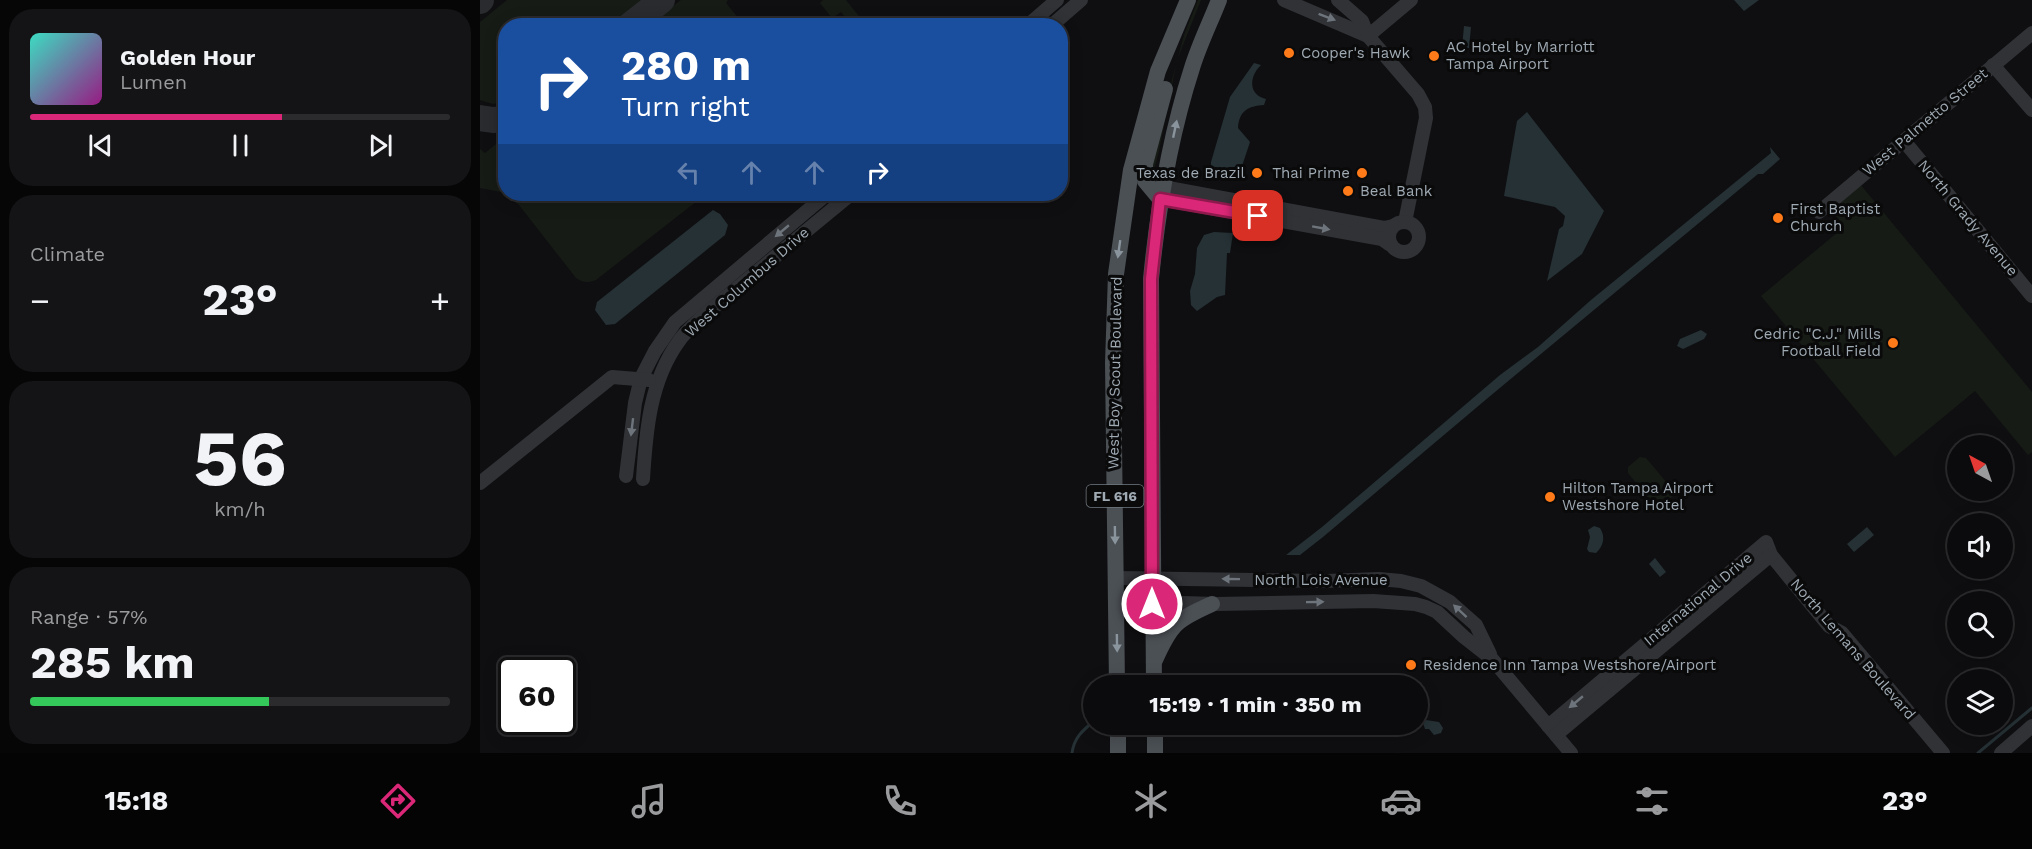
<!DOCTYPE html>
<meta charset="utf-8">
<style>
:root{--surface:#0b0b0d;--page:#141416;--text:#f1f3f6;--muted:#9a9b9d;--line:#2b2b2e;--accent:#db2777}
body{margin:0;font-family:"Work Sans",sans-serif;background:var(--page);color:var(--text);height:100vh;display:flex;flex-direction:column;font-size:22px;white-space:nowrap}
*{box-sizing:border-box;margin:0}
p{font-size:20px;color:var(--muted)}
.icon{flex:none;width:33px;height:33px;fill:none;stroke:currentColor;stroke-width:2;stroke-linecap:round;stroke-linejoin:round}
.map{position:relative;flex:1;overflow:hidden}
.details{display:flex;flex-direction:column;gap:9px;padding:9px;background:#060607;width:480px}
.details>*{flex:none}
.top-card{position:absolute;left:18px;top:18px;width:570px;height:183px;border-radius:24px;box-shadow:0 3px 15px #0003,0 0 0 2px var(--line);background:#1a4fa0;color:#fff;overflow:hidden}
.needle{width:39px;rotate:320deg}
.controls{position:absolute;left:1467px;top:435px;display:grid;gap:12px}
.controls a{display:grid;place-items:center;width:66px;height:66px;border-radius:50%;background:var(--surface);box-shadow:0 3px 15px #0003,0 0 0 2px var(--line);font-size:30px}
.speed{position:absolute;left:18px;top:657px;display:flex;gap:12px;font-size:30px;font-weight:700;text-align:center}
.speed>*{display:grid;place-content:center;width:78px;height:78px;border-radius:50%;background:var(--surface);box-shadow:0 3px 15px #0003,0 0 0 2px var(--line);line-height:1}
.speed .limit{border:3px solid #111;border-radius:9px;background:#fff;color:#111}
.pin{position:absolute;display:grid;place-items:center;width:51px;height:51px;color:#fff;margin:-26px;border-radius:12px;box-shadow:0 3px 9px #0006}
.me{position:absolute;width:66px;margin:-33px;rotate:0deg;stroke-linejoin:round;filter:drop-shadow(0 0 4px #0008)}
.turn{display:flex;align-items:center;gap:21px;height:126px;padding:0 24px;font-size:27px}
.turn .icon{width:78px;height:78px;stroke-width:2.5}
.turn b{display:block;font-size:42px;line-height:51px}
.lanes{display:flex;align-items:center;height:57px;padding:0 24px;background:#0003;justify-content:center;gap:30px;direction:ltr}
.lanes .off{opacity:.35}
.big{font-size:45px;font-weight:700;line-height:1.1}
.details .widget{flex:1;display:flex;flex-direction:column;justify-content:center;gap:9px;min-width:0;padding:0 21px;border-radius:24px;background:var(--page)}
.details .dial{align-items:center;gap:0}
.dial b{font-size:78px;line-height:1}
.song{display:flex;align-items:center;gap:18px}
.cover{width:72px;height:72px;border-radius:9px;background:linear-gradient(135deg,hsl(170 70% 55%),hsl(310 70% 35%))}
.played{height:6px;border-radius:3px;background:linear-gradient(90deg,var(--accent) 60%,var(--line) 60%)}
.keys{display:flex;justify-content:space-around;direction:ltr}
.heat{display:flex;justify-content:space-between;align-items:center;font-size:33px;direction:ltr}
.charge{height:9px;border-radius:4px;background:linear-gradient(90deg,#34c759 57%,var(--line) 0)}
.trip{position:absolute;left:603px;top:675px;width:345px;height:60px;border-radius:30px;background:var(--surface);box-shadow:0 3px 15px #0003,0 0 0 2px var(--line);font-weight:700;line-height:60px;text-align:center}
.dock{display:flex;height:96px;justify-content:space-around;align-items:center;background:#040405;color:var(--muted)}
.dock .icon{width:42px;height:42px}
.dock .current{color:var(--accent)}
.dock b{font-size:27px;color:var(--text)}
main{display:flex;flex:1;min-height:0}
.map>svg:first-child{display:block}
.green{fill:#161b15}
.water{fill:#253135}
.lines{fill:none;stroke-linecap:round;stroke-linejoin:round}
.stream{stroke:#253135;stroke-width:3}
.taxiway{stroke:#292b2e;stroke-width:26}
.minor{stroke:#303236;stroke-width:14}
.major{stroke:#4b5055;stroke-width:16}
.oneway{fill:#6d747b}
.oneway2{fill:#8a949c}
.route-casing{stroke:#8e194d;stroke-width:15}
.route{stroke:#db2777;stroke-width:10}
.poi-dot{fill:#ff7a18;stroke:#0a0a0b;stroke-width:2}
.labels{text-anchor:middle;stroke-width:6;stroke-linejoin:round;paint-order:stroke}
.shield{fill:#0a0a0b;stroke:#727a81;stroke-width:1.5}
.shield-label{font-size:14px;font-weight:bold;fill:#9faab3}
.poi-label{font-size:15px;fill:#9faab3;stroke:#0a0a0b;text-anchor:start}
.street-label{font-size:15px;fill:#9faab3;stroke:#0a0a0b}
</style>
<main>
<section class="details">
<div class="widget">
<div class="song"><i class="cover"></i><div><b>Golden Hour</b><p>Lumen</p></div></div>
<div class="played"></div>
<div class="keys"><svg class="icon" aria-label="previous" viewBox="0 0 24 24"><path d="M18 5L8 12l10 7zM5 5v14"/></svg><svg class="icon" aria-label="pause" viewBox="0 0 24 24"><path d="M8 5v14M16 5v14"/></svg><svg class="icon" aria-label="next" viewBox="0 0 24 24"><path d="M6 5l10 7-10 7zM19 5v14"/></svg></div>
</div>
<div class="widget"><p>Climate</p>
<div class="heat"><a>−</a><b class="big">23°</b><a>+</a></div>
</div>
<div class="widget dial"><b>56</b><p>km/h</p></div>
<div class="widget"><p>Range · 57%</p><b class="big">285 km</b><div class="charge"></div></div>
</section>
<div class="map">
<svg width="1552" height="753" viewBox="0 0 1552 753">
<rect width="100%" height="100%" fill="#0f0f11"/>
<g class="green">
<polygon points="27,0 164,0 131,25 26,26 25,102 13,104 0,100 0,22"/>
<polygon points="201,0 248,0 246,3 264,25 168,25"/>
<polygon points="343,0 366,0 386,25 372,25 361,12 352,18 340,3"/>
<polygon points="718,0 721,0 697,60 679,151 671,181 668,169 704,35"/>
<polygon points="25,137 26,193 0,188 0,149 5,153"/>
<polygon points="1380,184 1552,392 1552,452 1548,455 1495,391 1415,457 1281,296 1364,227 1350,210"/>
<path d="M 26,194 L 226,194 L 116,280 C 108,283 103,283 96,278 L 39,205 Z"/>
<polygon points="1160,457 1166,458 1193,490 1193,496 1181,506 1175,506 1148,473 1148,467"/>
</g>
<g class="water">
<polygon points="1254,0 1279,0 1264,11"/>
<polygon points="984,26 991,27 989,48 982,48"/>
<path d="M 774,63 L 781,65 C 769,76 768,95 786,99 L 784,105 C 768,106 759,111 758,128 L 770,142 L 760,172 L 733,172 L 731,170 L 731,162 L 750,97 Z"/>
<polygon points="1047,112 1124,211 1102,254 1067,281 1079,229 1083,226 1085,216 1075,207 1024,196 1037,121"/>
<polygon points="1290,147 1300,159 1283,174 1278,174 1009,397 843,537 820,555 806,555 842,527 1020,375 1058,347 1111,300 1291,153"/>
<polygon points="233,210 240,214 248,225 245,235 135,324 126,325 115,310 117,302"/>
<polygon points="734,232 753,233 750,253 747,253 745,295 737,297 717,311 711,305 710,291 715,274 717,248 724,235"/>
<polygon points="1221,330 1227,334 1224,339 1203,349 1197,346 1200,339"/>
<path d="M 1114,526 L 1120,528 C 1126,537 1123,547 1116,553 L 1109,552 L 1107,549 L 1110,537 L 1108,530 Z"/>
<polygon points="1387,527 1394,535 1374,552 1367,544"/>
<polygon points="1175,558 1186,572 1180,577 1169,564"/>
<polygon points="946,720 959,722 963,728 961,733 954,735 949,729 945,729 943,723"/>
</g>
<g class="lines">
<g class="stream">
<polyline points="699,684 707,680"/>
<path d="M 592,753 C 594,738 602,731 614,721"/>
<polyline points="1498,753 1552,708"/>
</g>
<g class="taxiway">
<polyline points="0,1 1,0"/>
<polyline points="149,26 182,0"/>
<polyline points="0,118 13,120 26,119"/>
</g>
<g class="minor">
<polyline points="804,0 888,36"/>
<polyline points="858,0 882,21 888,36 938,94 945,107 946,118 925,222"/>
<polyline points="547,26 577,0"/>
<polyline points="571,26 601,0"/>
<polyline points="888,36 931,0"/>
<polyline points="1513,65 1552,110"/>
<polyline points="1424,141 1552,296"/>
<polyline points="683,187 904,228 913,226"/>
<polyline points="680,199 902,239 909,244"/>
<polyline points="1339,212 1552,33"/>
<circle cx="924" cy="237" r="15"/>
<polyline points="146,476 155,403 161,378 175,351 195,322 347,194"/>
<path d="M 163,479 C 166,430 170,381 199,341 C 205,332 214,325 222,317 L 371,194"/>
<polyline points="0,483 132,377 169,380"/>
<polyline points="636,578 846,581 899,579 921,581 941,586 970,602 996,625 1010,654"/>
<polyline points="636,601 736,604 893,601 935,604 946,607 957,612 984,637 1012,659 1091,753"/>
<polyline points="1068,726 1286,542 1291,555 1349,626 1362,633 1463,753"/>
<polyline points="1076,735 1291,555"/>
<polyline points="1521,753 1552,726"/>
</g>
<g class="major">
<polyline points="680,199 665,181 665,164 685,89"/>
<path d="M 675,660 C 691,624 696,620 732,604"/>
<polyline points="637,686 633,363 636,274 651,170 678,71 708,0"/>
<path d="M 674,686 L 671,279 C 678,207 690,136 712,68 C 719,45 730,23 739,0"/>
<polyline points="638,724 638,753"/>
<polyline points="675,724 675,753"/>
</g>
</g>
<defs><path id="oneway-solid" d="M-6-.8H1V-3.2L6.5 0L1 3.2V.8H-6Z" transform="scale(1.5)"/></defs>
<g class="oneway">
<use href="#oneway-solid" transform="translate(847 17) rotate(21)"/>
<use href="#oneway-solid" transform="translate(841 228) rotate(10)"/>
<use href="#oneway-solid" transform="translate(302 231) rotate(140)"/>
<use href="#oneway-solid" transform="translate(152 427) rotate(97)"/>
<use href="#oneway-solid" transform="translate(751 579) rotate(-179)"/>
<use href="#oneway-solid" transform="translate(835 602) rotate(-1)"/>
<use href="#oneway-solid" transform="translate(980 611) rotate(-137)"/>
<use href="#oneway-solid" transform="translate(1096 702) rotate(140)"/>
</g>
<g class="oneway2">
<use href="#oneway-solid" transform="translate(695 129) rotate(-78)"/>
<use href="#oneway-solid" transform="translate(639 249) rotate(98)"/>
<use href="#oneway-solid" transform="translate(635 535) rotate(89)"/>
<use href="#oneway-solid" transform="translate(637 643) rotate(89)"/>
</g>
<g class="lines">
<defs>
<polyline id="route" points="672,604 671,279 680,199 778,216"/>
</defs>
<use href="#route" class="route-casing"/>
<use href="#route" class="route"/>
</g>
<g class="poi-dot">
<circle cx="809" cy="53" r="6"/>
<circle cx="954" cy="56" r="6"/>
<circle cx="777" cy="173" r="6"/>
<circle cx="882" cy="173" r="6"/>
<circle cx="868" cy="191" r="6"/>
<circle cx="1298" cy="218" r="6"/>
<circle cx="1413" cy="343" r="6"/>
<circle cx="1070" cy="497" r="6"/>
<circle cx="931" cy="665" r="6"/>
</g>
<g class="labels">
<rect class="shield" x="606.5" y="485" width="57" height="22" rx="4.5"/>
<g class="shield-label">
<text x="635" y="501">FL 616</text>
</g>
<g class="poi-label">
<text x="966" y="52">AC Hotel by Marriott<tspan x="966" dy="17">Tampa Airport</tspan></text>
<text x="821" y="58">Cooper's Hawk</text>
<text x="765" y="178" text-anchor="end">Texas de Brazil</text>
<text x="870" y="178" text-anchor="end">Thai Prime</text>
<text x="880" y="196">Beal Bank</text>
<text x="1310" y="214">First Baptist<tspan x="1310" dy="17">Church</tspan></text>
<text x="1401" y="339" text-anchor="end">Cedric "C.J." Mills<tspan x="1401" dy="17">Football Field</tspan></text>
<text x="1082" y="493">Hilton Tampa Airport<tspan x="1082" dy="17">Westshore Hotel</tspan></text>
<text x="943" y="670">Residence Inn Tampa Westshore/Airport</text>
</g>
<g class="street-label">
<text transform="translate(1445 122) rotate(-40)" y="5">West Palmetto Street</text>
<text transform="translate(1488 218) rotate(50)" y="5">North Grady Avenue</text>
<text transform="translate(267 282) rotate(-41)" y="5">West Columbus Drive</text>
<text transform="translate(635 373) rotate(-89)" y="5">West Boy Scout Boulevard</text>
<text x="841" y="585">North Lois Avenue</text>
<text transform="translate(1218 599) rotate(-40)" y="5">International Drive</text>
<text transform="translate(1373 649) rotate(49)" y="5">North Lemans Boulevard</text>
</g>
</g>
</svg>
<div class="controls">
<a><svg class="needle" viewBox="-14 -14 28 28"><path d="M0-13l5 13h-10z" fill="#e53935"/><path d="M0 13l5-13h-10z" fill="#9a9b9d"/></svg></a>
<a><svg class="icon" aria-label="sound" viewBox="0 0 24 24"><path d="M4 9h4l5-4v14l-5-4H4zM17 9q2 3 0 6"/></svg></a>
<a><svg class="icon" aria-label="search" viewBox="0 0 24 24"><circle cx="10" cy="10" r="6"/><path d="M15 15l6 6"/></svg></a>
<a><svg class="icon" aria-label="layers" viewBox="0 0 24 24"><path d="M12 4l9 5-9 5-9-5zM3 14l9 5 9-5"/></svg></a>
</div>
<div class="speed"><div class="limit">60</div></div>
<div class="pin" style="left:778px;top:216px;background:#d93025"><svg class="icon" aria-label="arrive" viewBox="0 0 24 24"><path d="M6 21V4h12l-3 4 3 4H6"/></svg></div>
<svg class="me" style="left:672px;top:604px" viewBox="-20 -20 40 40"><circle r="17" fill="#db2777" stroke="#fff" stroke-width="3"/><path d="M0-11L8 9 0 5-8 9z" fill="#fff"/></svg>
<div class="trip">15:19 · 1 min · 350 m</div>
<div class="top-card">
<div class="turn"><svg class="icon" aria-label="right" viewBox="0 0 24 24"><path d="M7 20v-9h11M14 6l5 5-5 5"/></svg><div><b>280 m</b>Turn right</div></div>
<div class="lanes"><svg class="icon off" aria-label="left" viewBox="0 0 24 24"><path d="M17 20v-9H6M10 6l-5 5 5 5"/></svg><svg class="icon off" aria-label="ahead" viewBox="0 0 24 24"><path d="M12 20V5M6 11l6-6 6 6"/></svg><svg class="icon off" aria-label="ahead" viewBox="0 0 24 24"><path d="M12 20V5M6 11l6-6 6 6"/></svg><svg class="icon" aria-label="right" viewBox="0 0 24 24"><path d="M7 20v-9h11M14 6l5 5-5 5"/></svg></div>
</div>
</div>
</main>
<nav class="dock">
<b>15:18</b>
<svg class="icon current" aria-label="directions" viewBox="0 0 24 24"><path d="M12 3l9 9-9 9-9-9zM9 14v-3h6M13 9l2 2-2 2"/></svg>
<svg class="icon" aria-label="music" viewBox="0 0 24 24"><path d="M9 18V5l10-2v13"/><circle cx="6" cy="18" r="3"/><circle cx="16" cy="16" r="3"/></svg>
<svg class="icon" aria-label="phone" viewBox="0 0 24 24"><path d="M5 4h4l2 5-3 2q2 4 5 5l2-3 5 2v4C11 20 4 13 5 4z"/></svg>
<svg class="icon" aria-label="climate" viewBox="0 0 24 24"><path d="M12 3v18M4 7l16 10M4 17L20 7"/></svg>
<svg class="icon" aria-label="car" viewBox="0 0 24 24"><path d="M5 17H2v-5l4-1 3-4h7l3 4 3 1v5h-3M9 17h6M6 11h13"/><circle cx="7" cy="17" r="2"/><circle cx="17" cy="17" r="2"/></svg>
<svg class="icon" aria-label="filters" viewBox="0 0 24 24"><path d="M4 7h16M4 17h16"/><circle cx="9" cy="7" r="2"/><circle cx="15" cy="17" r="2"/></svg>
<b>23°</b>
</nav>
